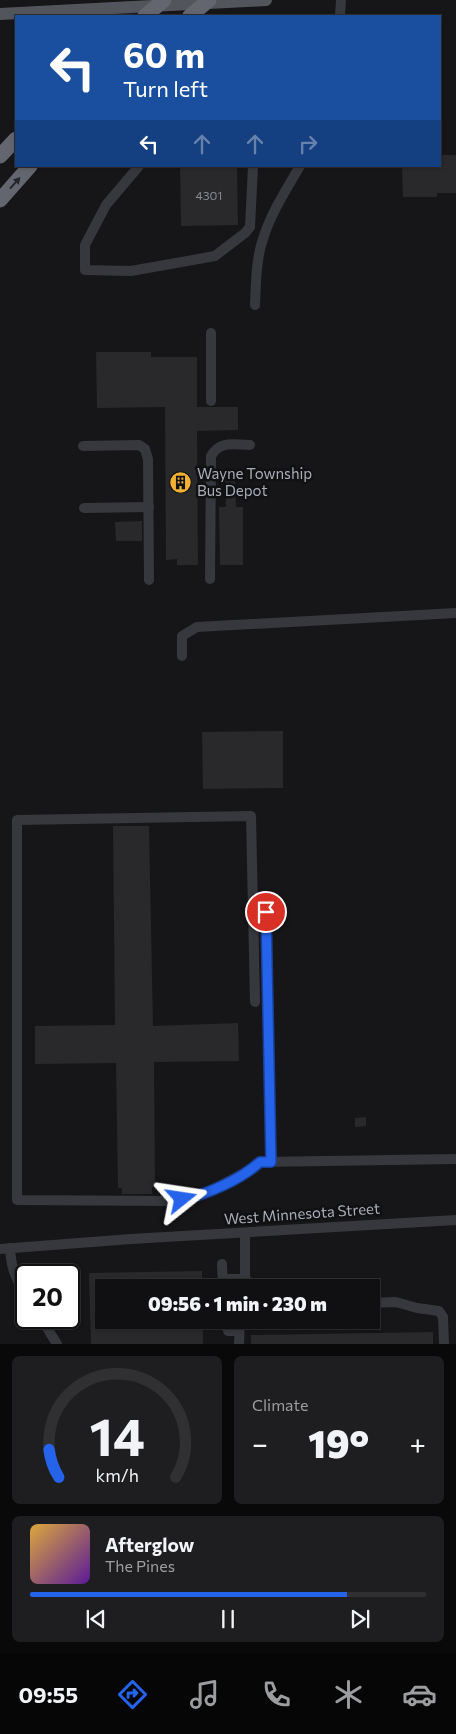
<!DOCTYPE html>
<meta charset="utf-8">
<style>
:root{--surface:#101012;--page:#1e1e20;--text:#f1f3f6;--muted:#9c9d9f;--line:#303032;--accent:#2563eb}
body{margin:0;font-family:Commissioner,sans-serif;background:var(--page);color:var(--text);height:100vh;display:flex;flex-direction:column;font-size:19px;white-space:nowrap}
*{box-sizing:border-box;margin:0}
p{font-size:16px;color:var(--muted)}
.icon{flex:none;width:28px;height:28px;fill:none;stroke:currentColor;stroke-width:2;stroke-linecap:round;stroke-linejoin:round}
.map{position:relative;height:1344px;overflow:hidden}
.side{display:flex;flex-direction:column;gap:12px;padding:12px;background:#09090a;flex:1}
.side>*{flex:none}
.banner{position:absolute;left:15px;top:15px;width:426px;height:152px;border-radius:0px;box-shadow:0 1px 4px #0004,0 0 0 1px var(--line);background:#1a4fa0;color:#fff;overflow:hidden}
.speed{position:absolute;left:15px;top:1264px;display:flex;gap:10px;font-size:25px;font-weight:700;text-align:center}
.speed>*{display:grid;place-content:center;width:65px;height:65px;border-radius:50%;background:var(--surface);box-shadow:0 1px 4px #0004,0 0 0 1px var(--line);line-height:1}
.speed .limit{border:2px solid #111;border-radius:8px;background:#fff;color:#111}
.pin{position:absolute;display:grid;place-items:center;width:42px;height:42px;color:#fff;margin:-21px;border:2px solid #fff;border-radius:50%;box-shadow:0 1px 5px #0007}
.me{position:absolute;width:55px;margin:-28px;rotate:75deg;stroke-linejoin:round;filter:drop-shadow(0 0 4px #0008)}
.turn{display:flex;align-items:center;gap:18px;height:105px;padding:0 25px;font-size:22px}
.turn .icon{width:65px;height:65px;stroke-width:2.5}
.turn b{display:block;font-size:35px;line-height:42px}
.lanes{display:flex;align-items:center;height:48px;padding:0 25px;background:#0003;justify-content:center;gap:25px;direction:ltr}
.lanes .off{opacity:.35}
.big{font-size:38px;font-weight:800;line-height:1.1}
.side .card{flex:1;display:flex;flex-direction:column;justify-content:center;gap:8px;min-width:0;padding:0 18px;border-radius:8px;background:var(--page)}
.side .dial{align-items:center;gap:0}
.dial svg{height:130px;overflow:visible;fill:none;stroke:var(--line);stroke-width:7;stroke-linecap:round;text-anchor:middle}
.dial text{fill:var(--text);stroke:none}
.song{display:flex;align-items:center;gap:15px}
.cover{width:60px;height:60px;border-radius:8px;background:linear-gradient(135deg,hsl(40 70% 55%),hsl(270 70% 35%))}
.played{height:5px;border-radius:2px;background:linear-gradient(90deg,var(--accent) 80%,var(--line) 80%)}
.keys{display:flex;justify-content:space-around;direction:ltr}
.heat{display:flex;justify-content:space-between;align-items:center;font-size:28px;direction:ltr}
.side .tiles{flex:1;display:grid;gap:12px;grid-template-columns:1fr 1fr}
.card:last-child{grid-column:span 2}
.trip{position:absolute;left:95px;top:1279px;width:285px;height:50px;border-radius:0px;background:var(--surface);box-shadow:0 1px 4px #0004,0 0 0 1px var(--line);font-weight:800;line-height:50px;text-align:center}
.dock{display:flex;height:80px;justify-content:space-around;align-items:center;background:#060607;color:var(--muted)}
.dock .icon{width:35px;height:35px}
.dock .active{color:var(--accent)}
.dock b{font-size:22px;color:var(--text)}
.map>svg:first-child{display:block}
.building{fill:#29292c}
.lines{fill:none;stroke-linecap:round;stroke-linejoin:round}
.minor{stroke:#37383d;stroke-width:10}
.major{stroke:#53555c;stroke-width:12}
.highway{stroke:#63666e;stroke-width:15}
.oneway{fill:#26262a}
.route-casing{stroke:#184099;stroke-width:12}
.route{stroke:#2563eb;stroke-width:9}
.labels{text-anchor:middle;stroke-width:5;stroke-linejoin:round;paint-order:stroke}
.number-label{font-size:12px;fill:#888b94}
.poi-label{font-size:15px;fill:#a8adb8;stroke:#111113;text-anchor:start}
.street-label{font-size:15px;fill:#a8adb8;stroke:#111113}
</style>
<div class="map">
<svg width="456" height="1344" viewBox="0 0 456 1344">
<rect width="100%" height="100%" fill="#161618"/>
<g class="building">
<polygon points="440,155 456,155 456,193 437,193 437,197 403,197 402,166 440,166"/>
<polygon points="180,166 237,166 238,225 181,226"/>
<polygon points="96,352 151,352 151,357 197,357 197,407 238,407 238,430 197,431 198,565 177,565 177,559 166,560 165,407 97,408"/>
<polygon points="225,480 235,480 236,507 243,507 243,565 220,565 219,507 226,507"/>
<polygon points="142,521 142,541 116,541 115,522"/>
<polygon points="283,731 283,788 203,789 202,732"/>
<polygon points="113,826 149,826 153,1026 238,1023 239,1061 154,1062 155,1187 152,1187 152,1194 122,1194 122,1188 118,1188 116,1063 35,1064 35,1026 115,1025"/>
<polygon points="366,1117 366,1126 355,1127 355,1118"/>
<polygon points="202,1271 202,1288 104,1288 104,1320 203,1320 203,1344 91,1344 89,1273"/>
<polygon points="433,1332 433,1344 251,1344 251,1335"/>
</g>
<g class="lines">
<g class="minor">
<polyline points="340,16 341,0"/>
<polyline points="139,166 106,205 85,245 85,270 131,271 215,256 245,233 250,227 253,166"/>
<path d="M 255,305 C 256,283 256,259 263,239 C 271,213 286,190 300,166"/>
<polyline points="211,333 211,401"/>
<polyline points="83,446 139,445 145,449 148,459 149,580"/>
<polyline points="84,508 149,507"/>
<path d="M 210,579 L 211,456 C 220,440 234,445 250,445"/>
<polyline points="182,656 182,636 197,627 456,613"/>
<polyline points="266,912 271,1162"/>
<polyline points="255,1002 251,816 17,820 17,1200 169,1201 195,1197 214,1189 254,1168 260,1162 456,1159"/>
<path d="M 10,1248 C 11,1268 15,1277 26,1295"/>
<polyline points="0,1249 131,1239 456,1220"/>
<polyline points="222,1264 223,1288"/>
<polyline points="223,1279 246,1279"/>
<polyline points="245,1288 245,1233"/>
<polyline points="371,1303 396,1302 417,1308 439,1311 443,1317 444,1344"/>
<polyline points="41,1318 57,1344"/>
<polyline points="225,1320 228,1331 239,1331"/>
<polyline points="239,1344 240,1320"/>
</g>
<polyline class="major" points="0,14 266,0"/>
<g class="highway">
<polyline points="145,16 164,0"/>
<polyline points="190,16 209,0"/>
<polyline points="0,156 16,139"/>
<polyline points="0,200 30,166"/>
</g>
</g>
<defs><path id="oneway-solid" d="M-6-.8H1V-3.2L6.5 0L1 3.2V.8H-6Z" transform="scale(1.25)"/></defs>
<use class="oneway" href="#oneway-solid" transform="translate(15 183) rotate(-48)"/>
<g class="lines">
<defs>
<path id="route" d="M 182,1199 C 207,1195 241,1179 260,1162 L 271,1162 L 266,912"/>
</defs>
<use href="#route" class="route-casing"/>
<use href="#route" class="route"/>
</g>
<defs>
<symbol id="building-disc" viewBox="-11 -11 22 22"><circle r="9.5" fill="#f2b134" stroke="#111113"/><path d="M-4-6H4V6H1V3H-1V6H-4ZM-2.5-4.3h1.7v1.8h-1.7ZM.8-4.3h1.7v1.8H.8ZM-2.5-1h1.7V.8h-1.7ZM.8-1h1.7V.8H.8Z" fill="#111"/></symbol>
</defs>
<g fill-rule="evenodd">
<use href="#building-disc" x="168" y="470" width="25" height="25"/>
</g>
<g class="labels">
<g class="number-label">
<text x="209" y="200">4301</text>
</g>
<g class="poi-label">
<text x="197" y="479">Wayne Township<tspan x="197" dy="17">Bus Depot</tspan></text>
</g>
<g class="street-label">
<text transform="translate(302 1214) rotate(-4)" y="5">West Minnesota Street</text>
</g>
</g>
</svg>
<div class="speed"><div class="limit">20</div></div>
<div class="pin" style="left:266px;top:912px;background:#d93025"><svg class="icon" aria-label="arrive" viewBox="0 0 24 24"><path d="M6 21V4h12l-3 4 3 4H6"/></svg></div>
<svg class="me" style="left:182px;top:1199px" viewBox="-20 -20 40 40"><path d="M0-17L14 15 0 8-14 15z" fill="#2563eb" stroke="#fff" stroke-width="4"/></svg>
<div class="trip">09:56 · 1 min · 230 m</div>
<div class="banner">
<div class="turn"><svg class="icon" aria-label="left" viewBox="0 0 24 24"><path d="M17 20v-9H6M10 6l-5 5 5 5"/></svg><div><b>60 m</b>Turn left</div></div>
<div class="lanes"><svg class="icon" aria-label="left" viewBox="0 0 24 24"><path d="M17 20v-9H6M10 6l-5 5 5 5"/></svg><svg class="icon off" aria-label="ahead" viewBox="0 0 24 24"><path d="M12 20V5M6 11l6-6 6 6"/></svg><svg class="icon off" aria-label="ahead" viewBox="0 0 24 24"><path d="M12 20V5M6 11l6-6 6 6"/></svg><svg class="icon off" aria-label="right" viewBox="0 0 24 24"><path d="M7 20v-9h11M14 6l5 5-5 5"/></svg></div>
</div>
</div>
<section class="side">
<div class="tiles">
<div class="card dial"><svg viewBox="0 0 100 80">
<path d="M14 69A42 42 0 1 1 86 69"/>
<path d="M14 69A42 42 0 0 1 8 52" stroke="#2563eb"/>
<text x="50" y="56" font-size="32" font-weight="700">14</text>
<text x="50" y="72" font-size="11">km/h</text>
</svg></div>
<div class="card"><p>Climate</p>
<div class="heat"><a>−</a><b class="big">19°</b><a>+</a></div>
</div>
<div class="card">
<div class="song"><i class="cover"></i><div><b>Afterglow</b><p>The Pines</p></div></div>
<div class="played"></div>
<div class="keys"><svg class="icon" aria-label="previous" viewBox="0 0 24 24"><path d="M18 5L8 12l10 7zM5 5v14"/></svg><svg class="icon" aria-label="pause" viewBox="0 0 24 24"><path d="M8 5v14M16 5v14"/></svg><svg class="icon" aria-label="next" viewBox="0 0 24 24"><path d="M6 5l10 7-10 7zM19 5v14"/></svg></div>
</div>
</div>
</section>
<nav class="dock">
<b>09:55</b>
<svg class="icon active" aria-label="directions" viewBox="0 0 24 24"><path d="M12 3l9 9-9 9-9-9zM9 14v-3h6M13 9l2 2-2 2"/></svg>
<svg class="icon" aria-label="music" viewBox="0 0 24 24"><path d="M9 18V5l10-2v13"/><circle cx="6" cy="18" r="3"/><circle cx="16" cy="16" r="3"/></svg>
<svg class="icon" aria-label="phone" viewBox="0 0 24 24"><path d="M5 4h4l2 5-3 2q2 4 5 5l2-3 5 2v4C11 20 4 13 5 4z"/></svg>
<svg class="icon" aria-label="climate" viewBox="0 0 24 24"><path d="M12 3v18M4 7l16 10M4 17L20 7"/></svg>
<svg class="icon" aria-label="car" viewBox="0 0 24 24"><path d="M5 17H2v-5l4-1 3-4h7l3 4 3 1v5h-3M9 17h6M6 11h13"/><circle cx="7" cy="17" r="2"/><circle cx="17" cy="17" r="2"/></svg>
</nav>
